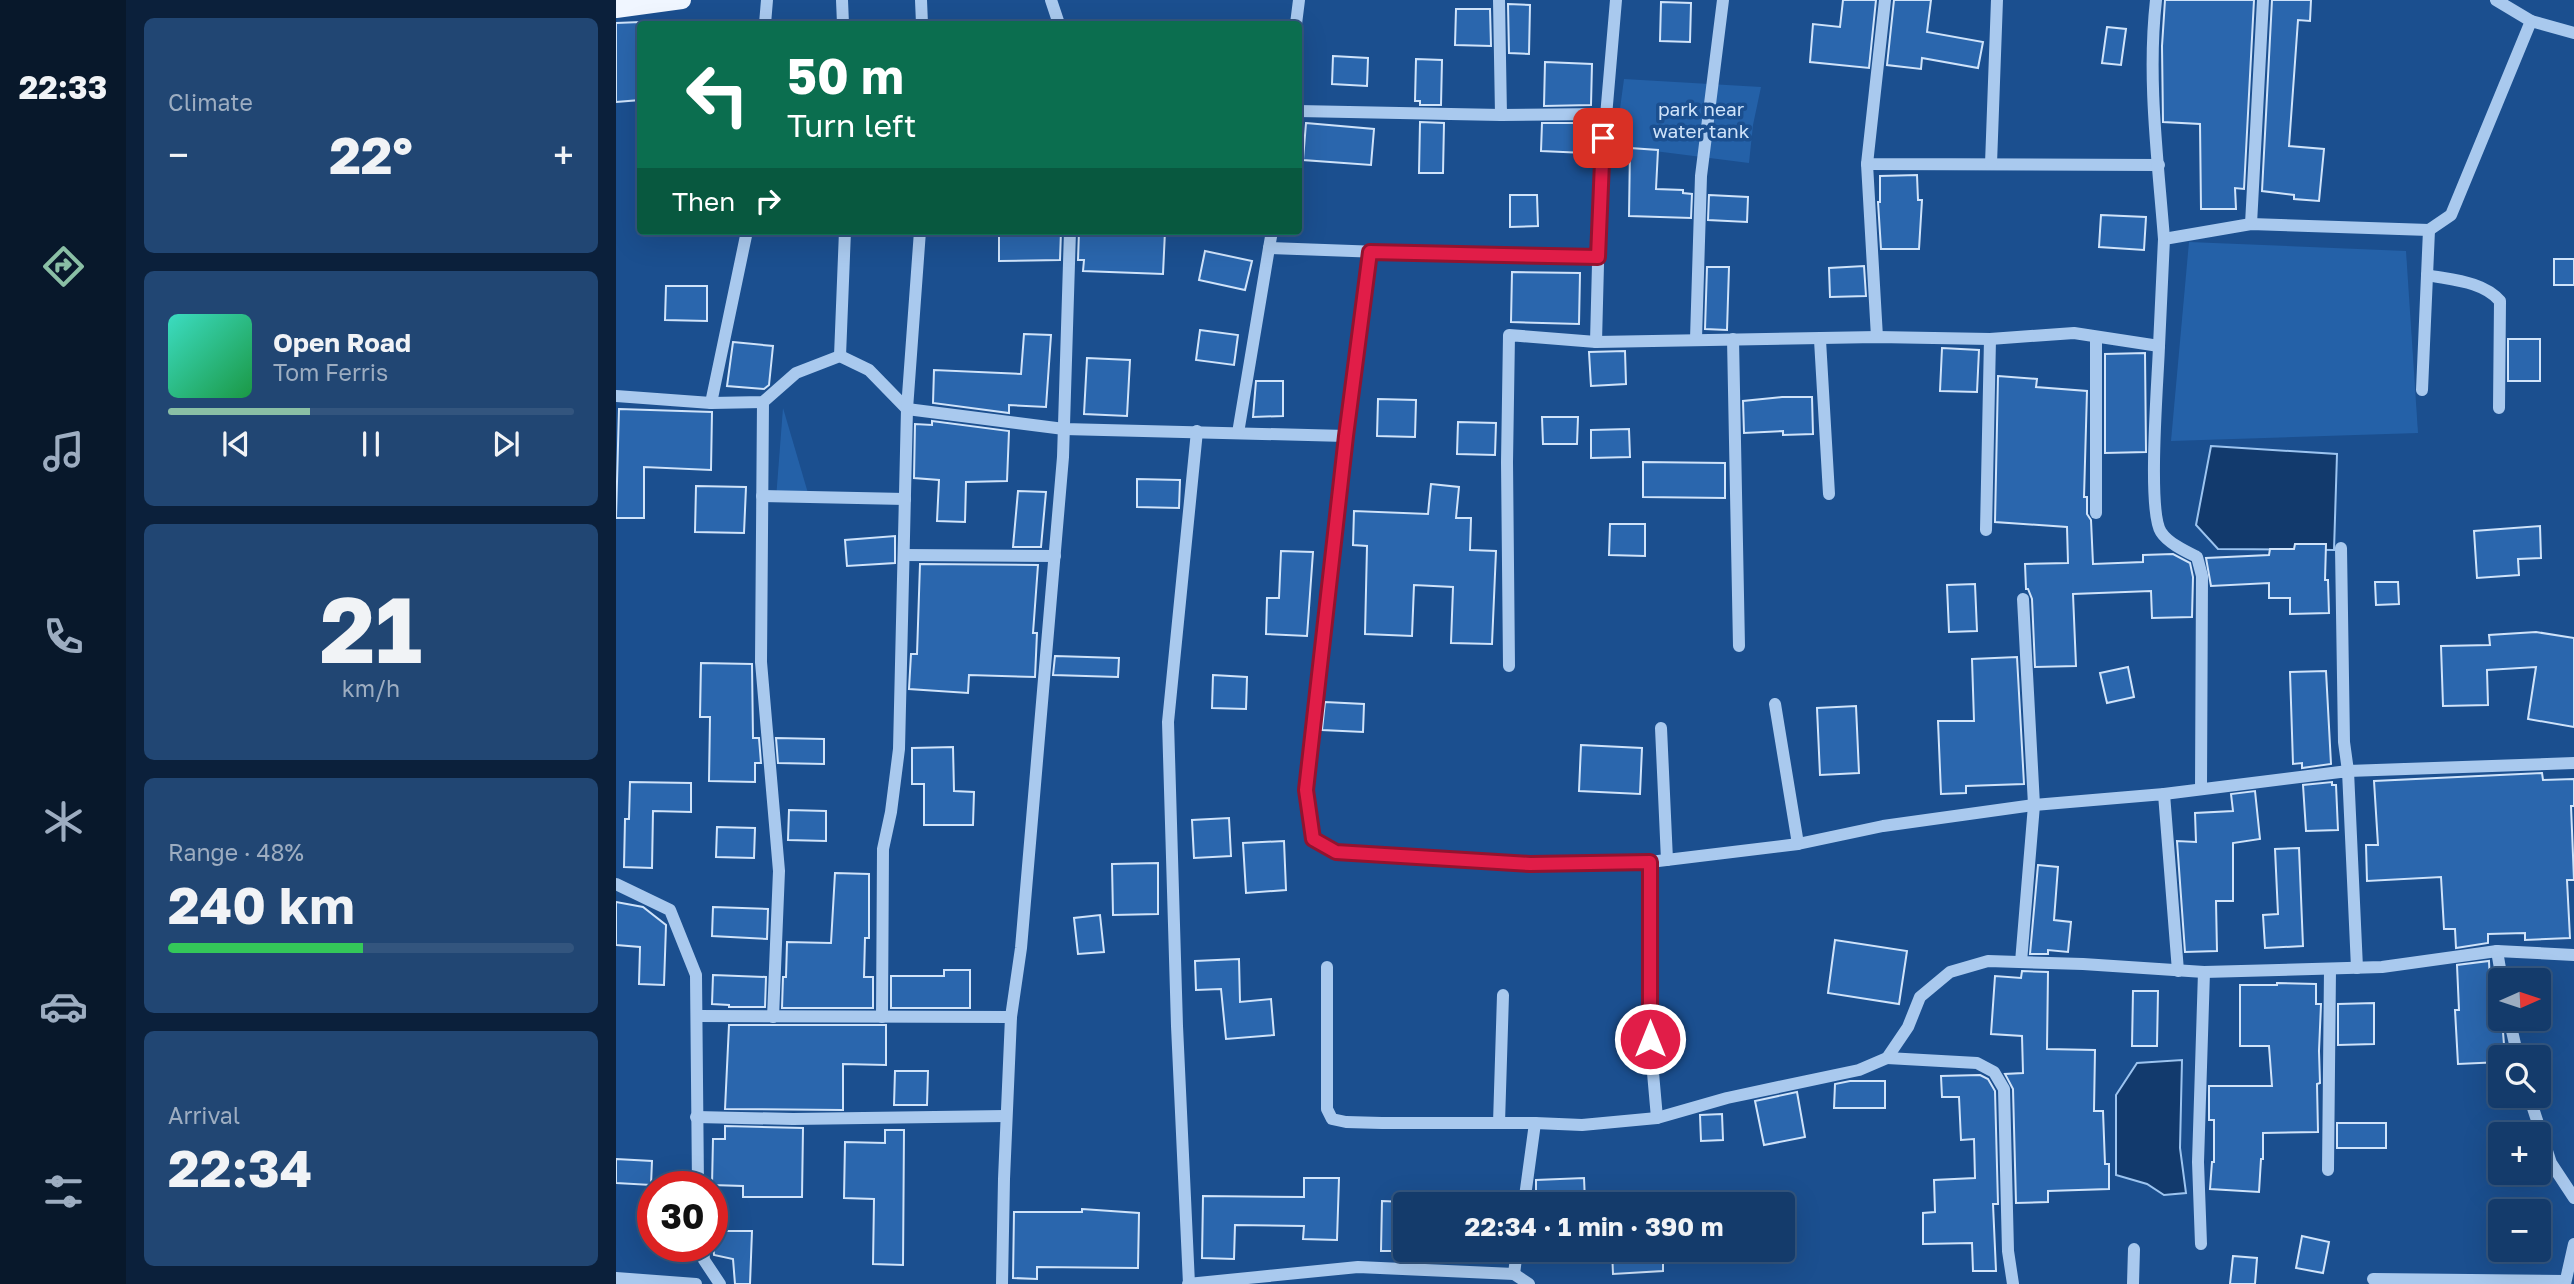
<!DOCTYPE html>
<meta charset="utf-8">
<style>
:root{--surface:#143b6b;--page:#214673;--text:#f1f3f6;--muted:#9dadc1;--line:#33557e;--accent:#8abfa5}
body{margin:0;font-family:"Golos Text",sans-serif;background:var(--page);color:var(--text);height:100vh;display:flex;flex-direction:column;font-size:26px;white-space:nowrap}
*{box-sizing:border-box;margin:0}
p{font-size:23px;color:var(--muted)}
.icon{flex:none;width:38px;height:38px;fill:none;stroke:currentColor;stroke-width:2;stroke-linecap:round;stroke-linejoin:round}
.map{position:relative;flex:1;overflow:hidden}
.sheet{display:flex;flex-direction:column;gap:18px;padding:18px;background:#0b203b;width:490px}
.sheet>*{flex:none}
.banner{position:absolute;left:21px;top:21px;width:665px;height:214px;border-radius:7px;box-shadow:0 7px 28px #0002,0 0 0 2px var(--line);background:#0b6e4f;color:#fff;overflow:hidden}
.needle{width:46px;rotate:87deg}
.controls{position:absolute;left:1872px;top:968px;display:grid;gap:14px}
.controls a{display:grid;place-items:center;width:63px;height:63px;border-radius:7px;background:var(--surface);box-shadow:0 7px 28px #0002,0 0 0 2px var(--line);font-size:35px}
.speed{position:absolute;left:21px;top:1171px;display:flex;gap:14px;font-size:35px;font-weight:700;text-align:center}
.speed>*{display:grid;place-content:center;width:91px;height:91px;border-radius:50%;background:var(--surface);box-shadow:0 7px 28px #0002,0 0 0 2px var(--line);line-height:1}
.speed .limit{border:10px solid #d22;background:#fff;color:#111}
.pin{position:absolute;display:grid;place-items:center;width:60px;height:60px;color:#fff;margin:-30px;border-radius:14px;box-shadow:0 4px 10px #0006}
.me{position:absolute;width:77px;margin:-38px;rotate:0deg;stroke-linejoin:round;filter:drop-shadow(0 0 5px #0008)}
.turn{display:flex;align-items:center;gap:24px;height:147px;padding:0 35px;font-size:32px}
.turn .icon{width:91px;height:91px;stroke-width:2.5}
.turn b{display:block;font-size:49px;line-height:60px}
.then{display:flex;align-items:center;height:66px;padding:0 35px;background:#0003;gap:14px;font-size:26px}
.big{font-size:52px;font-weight:700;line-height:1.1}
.sheet .widget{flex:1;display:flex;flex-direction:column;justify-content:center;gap:10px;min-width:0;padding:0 24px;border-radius:10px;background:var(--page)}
.sheet .dial{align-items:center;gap:0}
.dial b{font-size:91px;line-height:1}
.song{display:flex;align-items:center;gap:21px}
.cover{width:84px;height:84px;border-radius:10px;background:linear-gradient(135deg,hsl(170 70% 55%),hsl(140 70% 35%))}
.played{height:7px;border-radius:4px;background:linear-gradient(90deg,var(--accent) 35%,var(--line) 35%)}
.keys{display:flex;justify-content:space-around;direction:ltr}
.heat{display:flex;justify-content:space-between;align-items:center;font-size:38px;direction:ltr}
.charge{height:10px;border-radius:5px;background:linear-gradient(90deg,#34c759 48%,var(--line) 0)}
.trip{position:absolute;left:777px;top:1192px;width:402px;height:70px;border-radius:7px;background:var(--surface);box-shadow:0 7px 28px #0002,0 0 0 2px var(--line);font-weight:700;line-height:70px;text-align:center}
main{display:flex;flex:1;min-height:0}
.dock{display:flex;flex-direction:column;width:126px;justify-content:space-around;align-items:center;background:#08182b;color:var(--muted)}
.dock .icon{width:49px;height:49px}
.dock .on{color:var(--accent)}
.dock b{font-size:32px;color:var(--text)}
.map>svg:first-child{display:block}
.green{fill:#2461a8}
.water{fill:#123a6d;stroke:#9cc4f0;stroke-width:2}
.building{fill:#2a66ad;stroke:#cfe3fa;stroke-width:2}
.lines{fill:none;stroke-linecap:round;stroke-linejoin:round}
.minor{stroke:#a9c9ee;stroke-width:12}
.major{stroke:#f0f6ff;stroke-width:18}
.route-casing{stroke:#92132f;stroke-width:18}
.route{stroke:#e11d48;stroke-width:12}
.labels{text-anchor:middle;stroke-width:7;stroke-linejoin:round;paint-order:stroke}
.park-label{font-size:19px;fill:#cfe3fa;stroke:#1b4f8f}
</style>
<main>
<nav class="dock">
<b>22:33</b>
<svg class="icon on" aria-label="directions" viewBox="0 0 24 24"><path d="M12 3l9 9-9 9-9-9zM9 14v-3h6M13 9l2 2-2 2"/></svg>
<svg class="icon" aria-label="music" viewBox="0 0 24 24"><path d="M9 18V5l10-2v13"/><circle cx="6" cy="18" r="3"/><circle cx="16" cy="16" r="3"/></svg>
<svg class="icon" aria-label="phone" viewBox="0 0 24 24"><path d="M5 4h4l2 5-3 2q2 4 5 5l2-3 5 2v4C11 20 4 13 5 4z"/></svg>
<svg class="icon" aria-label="climate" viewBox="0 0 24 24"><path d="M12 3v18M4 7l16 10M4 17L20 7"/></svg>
<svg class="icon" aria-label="car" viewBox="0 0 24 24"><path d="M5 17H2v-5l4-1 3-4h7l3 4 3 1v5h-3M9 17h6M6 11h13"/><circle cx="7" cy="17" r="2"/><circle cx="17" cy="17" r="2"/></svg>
<svg class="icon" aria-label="filters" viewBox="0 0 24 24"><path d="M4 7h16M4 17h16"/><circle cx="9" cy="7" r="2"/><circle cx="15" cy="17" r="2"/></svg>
</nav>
<section class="sheet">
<div class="widget"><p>Climate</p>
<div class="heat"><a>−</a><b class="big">22°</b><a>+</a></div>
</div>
<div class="widget">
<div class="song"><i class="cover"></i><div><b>Open Road</b><p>Tom Ferris</p></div></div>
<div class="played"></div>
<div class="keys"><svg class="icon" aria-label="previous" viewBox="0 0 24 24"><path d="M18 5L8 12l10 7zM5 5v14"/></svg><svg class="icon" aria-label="pause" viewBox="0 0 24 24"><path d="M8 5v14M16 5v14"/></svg><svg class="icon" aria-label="next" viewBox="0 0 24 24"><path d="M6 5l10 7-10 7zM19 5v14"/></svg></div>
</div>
<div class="widget dial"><b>21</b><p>km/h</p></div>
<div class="widget"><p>Range · 48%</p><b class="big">240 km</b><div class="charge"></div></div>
<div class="widget"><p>Arrival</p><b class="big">22:34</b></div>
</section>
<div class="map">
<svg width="1958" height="1284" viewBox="0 0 1958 1284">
<rect width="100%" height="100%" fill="#1b4f8f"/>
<g class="green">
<polygon points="1008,79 1145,87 1137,125 1133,163 999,146"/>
<polygon points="1573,242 1790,251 1802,433 1555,441"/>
<polygon points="167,408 194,500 160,499"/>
</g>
<g class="water">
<polygon points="1595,446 1721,454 1718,550 1602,549 1580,525"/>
<polygon points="1566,1060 1564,1148 1570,1193 1548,1195 1531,1184 1500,1175 1500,1095 1521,1063"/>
</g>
<g class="building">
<polygon points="1227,0 1260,0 1253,68 1194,62 1197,24 1224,27"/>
<polygon points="1278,0 1315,0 1311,32 1367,42 1362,68 1306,58 1305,69 1271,65"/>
<polygon points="1549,0 1638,0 1628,189 1619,188 1620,209 1585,209 1584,124 1547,122 1546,46"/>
<polygon points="1656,0 1695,0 1694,21 1682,20 1673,146 1708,149 1703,201 1678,199 1678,195 1646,191"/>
<polygon points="1045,2 1075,3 1074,42 1044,41"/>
<polygon points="892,4 914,5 913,54 893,53"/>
<polygon points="840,9 874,9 875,46 839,45"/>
<polygon points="24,22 24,100 0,102 0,23"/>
<polygon points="1491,27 1510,29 1505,65 1486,63"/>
<polygon points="717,56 752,58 751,86 716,84"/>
<polygon points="800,59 826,60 825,105 804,105 804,101 799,101"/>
<polygon points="929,62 976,64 975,105 928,106"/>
<polygon points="804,122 828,123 827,173 803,173"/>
<polygon points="690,123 758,129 755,165 687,160"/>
<polygon points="926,123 970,123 969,153 925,151"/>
<polygon points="1014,148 1042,150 1040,189 1067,190 1067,193 1076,194 1075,218 1013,216"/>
<polygon points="1301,175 1302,200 1306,200 1303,249 1265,249 1262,202 1264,202 1264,176"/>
<polygon points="894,195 921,195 922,226 894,227"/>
<polygon points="1093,195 1132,197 1131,222 1092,220"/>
<polygon points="1485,215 1530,217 1528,250 1483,247"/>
<polygon points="383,231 445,231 444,260 383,261"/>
<polygon points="463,231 549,231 547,274 467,271 468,260 462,260"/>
<polygon points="589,251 636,261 629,290 583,280"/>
<rect x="1938" y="259" width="20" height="26"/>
<polygon points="1248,266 1250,296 1214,297 1213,268"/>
<polygon points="1091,267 1113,267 1111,330 1089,329"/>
<polygon points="896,272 964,273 963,324 895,322"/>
<polygon points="50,286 91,286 91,321 49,320"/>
<polygon points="584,330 622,335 618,365 580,360"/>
<polygon points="408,334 435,335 430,407 393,405 393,413 317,403 318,370 405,374"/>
<rect x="1892" y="339" width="32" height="42"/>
<polygon points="117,342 157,346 153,385 148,389 111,386"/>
<polygon points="1326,348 1363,350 1361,392 1324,391"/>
<polygon points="1009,351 1010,384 975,386 973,352"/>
<polygon points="1529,353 1530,452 1489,453 1489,354"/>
<polygon points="471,358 514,360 511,416 468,414"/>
<polygon points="1382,376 1421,379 1420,387 1471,391 1468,497 1471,497 1471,514 1475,520 1477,564 1527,562 1527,555 1557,554 1574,563 1577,577 1576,617 1536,618 1535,591 1457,594 1460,666 1419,667 1416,599 1412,589 1410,589 1409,564 1452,563 1451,527 1379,522"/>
<polygon points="640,381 667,381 667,416 637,417"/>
<polygon points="1166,397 1196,397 1197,434 1167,435 1167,431 1128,433 1127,401"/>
<polygon points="762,399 800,400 799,437 761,436"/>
<polygon points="3,409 96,412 95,470 28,467 28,518 0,518"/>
<polygon points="926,417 962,417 961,444 927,444"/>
<polygon points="316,421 393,431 391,481 350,482 349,522 321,521 323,480 298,478 299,424 316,425"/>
<polygon points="842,422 880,423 879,455 841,454"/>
<polygon points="1013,429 1014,457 975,458 975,430"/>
<polygon points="1027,462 1109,463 1109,498 1027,497"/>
<polygon points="521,479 564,480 563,508 521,507"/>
<polygon points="815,484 843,487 840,518 855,518 854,550 880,551 876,644 835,643 837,587 798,585 796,636 749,634 751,546 737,545 738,511 812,514"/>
<polygon points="80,486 130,487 128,533 79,532"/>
<polygon points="402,491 430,492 425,547 397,547"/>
<polygon points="994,524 1029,524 1029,556 993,555"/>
<polygon points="1924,526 1925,558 1902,559 1903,575 1861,578 1858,531"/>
<polygon points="279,536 279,563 231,566 229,540"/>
<polygon points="1679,544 1710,544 1709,580 1712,580 1713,613 1674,614 1674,598 1653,598 1653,583 1595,586 1590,558 1653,555 1654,549 1678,549"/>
<polygon points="665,551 697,552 691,636 650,634 651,598 663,598"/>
<polygon points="304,564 422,565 417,633 421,633 419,677 353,675 352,693 293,689 295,654 301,654"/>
<polygon points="1759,582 1782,582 1783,604 1760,605"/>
<polygon points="1359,584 1361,631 1333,632 1331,585"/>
<polygon points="1920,632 1958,638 1958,727 1912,719 1920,667 1871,670 1872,705 1827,706 1825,646 1874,645 1873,635"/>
<polygon points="439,656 503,658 502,677 437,675"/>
<polygon points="1401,657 1408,784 1350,786 1350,793 1325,794 1322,721 1358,721 1356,659"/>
<polygon points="85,663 136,664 137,738 143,738 145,763 139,763 139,782 93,781 94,717 84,717"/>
<polygon points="1512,667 1518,697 1491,703 1484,673"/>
<polygon points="1710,671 1715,764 1686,768 1686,763 1677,764 1674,672"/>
<polygon points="597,675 631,677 630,709 596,708"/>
<polygon points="709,702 748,704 747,732 706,730"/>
<polygon points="1240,706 1243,773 1204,775 1201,708"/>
<polygon points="160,738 208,739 208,764 162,763"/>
<polygon points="965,745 1026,748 1024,794 963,791"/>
<polygon points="337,747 338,791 358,792 357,825 308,825 308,784 296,784 296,748"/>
<polygon points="1926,773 1927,780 1958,779 1958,806 1955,806 1958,880 1951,880 1954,938 1909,940 1909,933 1872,934 1872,943 1840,948 1839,929 1828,929 1825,877 1751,881 1750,845 1762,845 1758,781"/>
<polygon points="14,782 75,783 75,812 37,811 36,868 8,867 9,819 13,819"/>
<polygon points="1716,782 1716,785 1720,785 1722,830 1690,831 1687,785"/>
<polygon points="1639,791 1644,839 1617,843 1617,901 1600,901 1601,951 1569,952 1561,841 1580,842 1579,813 1617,811 1615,794"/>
<polygon points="173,810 210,811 210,841 172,840"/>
<polygon points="613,818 615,856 578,858 576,820"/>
<polygon points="101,827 139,828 138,858 100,857"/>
<polygon points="668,841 670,890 630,893 627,843"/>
<polygon points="1683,848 1687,946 1649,948 1647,915 1662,914 1659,849"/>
<polygon points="542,863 542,914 497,915 496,864"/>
<polygon points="1422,865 1442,867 1438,920 1455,922 1452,952 1432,950 1432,954 1414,954"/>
<polygon points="219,873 253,874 253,938 249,938 248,977 257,977 257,1008 166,1008 167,977 170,977 171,942 215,943"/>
<polygon points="0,902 27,907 50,925 48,985 23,984 24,947 0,945"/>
<polygon points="97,907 152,909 151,939 96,936"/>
<polygon points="484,915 488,952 462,954 458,918"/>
<polygon points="1219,940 1291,951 1283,1004 1212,993"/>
<polygon points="623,959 624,1002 655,999 658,1035 610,1039 605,989 580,990 579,961"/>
<polygon points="1873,961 1875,1008 1885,1007 1889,1057 1885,1057 1885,1062 1842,1064 1839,1010 1843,1010 1841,965"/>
<polygon points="328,970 354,970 354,1008 275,1008 275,976 328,976"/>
<polygon points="1406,971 1432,972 1431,1049 1479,1050 1478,1111 1487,1111 1489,1164 1493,1164 1493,1189 1432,1191 1432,1202 1400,1203 1397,1089 1389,1074 1407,1073 1406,1036 1375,1034 1379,976 1405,978"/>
<polygon points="97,975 150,977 149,1007 113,1007 113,1005 96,1004"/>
<polygon points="1661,983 1700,984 1700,1004 1705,1004 1703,1051 1704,1083 1701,1084 1702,1132 1647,1133 1647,1159 1645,1159 1643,1192 1594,1189 1596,1162 1598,1162 1598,1120 1593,1120 1593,1086 1656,1086 1653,1046 1624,1046 1624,985 1661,985"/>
<polygon points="1517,991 1542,991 1541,1046 1516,1046"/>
<polygon points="1758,1003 1758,1044 1722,1045 1722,1004"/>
<polygon points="113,1025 270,1025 270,1065 227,1064 227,1110 109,1109"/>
<polygon points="279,1071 312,1071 311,1105 278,1105"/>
<polygon points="1364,1075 1372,1079 1379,1091 1382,1204 1377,1204 1380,1271 1357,1271 1356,1243 1307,1244 1307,1213 1319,1212 1318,1180 1359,1178 1358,1139 1345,1140 1343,1097 1326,1097 1325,1076"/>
<polygon points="1234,1081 1269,1081 1269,1108 1218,1108 1219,1084"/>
<polygon points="1181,1092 1189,1137 1148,1145 1139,1101"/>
<polygon points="1106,1114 1107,1140 1085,1141 1084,1115"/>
<rect x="1721" y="1123" width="49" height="25"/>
<polygon points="109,1126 187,1128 186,1197 127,1197 127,1186 96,1185 97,1139 109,1139"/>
<polygon points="269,1130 288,1130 287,1265 257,1264 258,1199 228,1198 229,1142 269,1143"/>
<polygon points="0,1159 36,1161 35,1185 0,1183"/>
<polygon points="688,1178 723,1178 721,1240 687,1239 688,1226 619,1225 618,1259 586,1258 587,1196 688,1197"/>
<polygon points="968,1178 969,1201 920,1203 920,1180"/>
<polygon points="766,1201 788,1202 787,1251 765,1251"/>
<polygon points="466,1209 523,1213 522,1268 421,1267 421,1279 397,1278 398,1212 466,1212"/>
<polygon points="96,1231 136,1231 134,1284 119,1284 117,1259 98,1255"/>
<polygon points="1686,1236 1713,1242 1707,1273 1680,1268"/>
<polygon points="996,1250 1047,1250 1047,1271 997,1274"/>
<polygon points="1617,1256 1641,1258 1639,1284 1614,1284"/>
</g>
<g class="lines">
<g class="minor">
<polyline points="226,0 227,24"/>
<polyline points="305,0 306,24"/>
<polyline points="435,0 443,24"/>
<polyline points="883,0 885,115 989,114"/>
<polyline points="1000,0 984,186 980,342 1261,337 1374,339 1458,333 1543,346 1548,239 1635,224 1813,230 1835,215 1915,21 1958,33"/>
<polyline points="1269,0 1251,164 1543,165"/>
<path d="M 1540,0 C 1531,79 1542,160 1548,239"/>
<polyline points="1880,0 1915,21"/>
<polyline points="149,24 151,0"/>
<polyline points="680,24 683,0"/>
<polyline points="682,111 885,115"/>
<polyline points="1251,164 1261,337"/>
<polyline points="1375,164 1381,0"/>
<polyline points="1635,224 1647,0"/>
<polyline points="656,231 653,248 873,256 982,257"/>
<polyline points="754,252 730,436 690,790 697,839 720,852 756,856 846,858 914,864 1034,862"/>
<path d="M 1811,275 C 1835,280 1867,281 1884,301 L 1883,408"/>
<polyline points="1080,339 1085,176 1107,0"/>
<polyline points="1117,339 1123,646"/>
<polyline points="1204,340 1213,494"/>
<path d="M 1543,346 C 1542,379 1531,511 1545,532 C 1552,543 1569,551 1581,557 L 1586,576 L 1585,789"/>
<polyline points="224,356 229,231"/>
<polyline points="1806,390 1813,230"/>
<polyline points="0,396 95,403 147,402 180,373 224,356 253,370 291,409 448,429 730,436"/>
<polyline points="147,402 145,662 163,871 157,1017"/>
<polyline points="95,403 131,231"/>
<polyline points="622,433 653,248"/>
<polyline points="146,496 289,499"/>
<polyline points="1480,513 1480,337"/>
<polyline points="1370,530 1374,339"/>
<polyline points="1725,548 1728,742 1732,771 1958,763"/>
<polyline points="288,555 439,556"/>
<polyline points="893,666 891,462 893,335 980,342"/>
<polyline points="1159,704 1182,844"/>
<polyline points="1045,728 1051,860"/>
<polyline points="1548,794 1732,771 1741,968"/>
<polyline points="0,884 54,910 80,975 82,1186"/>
<polyline points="1881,951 1886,980"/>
<polyline points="1405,962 1418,805 1407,599"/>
<polyline points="711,967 711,1109 716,1119 730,1122 766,1123 919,1123"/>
<polyline points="81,1016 395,1017"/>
<polyline points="266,1017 267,849 275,812 283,749 291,409 304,231"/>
<polyline points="1893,1018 1902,1057"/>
<polyline points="1271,1058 1361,1063 1378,1072 1388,1089 1392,1251 1397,1284"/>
<polyline points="1913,1096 1935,1163 1958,1198"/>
<polyline points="80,1117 177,1119 390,1116"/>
<polyline points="1041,1118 1034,1039 1034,862 1182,844 1267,826 1418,805 1548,794 1562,971"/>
<polyline points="883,1123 887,995"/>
<polyline points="1712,1170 1714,969"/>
<polyline points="908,1204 919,1123 966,1125 1041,1118 1111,1098 1243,1070 1271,1058 1292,1027 1304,997 1334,972 1372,961 1467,964 1588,972 1766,967 1881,951 1958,955"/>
<polyline points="1585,1244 1582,1162 1588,972"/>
<polyline points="87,1246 88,1260 104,1284"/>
<polyline points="898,1274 901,1250"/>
<polyline points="0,1278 80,1284"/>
<polyline points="1757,1279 1949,1281"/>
<polyline points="386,1284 388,1179 395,1017 405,948 447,457 454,231"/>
<polyline points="572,1284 742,1267 898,1274 913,1284"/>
<polyline points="573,1284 561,1026 552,722 581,431"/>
<polyline points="1517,1284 1518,1249"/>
<polyline points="1949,1284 1958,1244"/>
</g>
<polyline class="major" points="0,9 66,0"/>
</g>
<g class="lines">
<defs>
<polyline id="route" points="987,138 982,257 754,252 730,436 690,790 697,839 720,852 914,864 1034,862 1034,1039"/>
</defs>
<use href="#route" class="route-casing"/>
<use href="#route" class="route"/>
</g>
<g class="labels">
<g class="park-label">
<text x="1085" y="116">park near<tspan x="1085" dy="22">water tank</tspan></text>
</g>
</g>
</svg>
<div class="controls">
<a><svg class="needle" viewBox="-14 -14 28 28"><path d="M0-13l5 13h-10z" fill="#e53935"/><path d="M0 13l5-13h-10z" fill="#9dadc1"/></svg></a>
<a><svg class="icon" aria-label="search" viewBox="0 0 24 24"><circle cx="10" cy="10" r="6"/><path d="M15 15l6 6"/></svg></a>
<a>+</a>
<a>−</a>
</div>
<div class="speed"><div class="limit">30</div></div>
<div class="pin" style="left:987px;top:138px;background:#d93025"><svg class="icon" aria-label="arrive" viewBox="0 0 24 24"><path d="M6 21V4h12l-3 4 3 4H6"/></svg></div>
<svg class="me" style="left:1034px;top:1039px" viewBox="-20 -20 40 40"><circle r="17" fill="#e11d48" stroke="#fff" stroke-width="3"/><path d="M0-11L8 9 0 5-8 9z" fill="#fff"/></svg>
<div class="trip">22:34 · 1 min · 390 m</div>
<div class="banner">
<div class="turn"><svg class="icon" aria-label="left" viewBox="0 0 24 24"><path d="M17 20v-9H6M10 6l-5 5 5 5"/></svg><div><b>50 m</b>Turn left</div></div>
<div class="then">Then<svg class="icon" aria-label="right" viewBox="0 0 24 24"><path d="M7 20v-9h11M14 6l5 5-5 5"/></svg></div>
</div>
</div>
</main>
